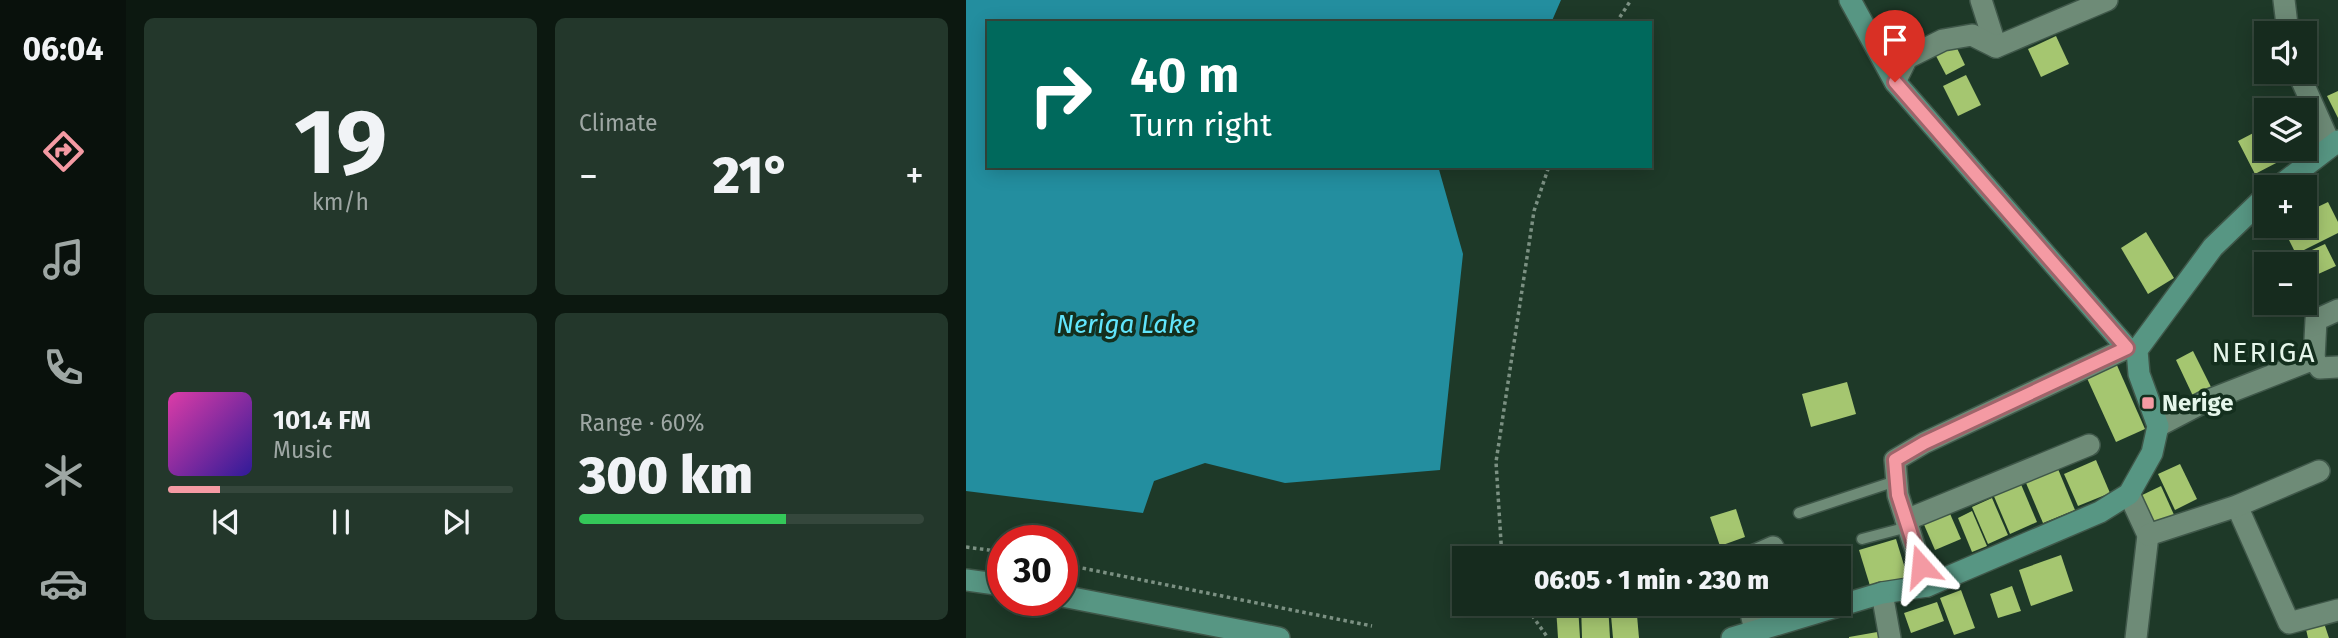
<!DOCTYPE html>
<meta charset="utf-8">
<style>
:root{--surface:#162b1e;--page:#23372b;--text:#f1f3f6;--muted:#9ea7a4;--line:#35473c;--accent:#f49aa3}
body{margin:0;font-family:"Fira Sans",sans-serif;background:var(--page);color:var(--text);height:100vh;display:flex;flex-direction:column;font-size:26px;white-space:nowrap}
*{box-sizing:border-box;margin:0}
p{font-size:23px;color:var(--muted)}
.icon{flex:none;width:38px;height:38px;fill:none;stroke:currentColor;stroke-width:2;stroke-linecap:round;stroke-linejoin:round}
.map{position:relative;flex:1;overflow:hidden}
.panel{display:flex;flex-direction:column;gap:18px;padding:18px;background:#0c1810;width:840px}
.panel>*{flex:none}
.banner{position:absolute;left:21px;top:21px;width:665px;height:147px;border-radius:0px;box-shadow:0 4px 18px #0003,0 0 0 2px var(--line);background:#00695c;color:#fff;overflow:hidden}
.controls{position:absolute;left:1288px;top:21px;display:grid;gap:14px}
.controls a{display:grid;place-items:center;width:63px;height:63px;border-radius:0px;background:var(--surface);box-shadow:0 4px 18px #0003,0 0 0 2px var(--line);font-size:35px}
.speed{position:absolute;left:21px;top:525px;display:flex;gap:14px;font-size:35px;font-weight:700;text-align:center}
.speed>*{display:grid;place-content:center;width:91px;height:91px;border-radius:50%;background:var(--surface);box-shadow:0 4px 18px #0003,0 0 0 2px var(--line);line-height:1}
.speed .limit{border:10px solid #d22;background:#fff;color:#111}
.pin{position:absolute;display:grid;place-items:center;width:60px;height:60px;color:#fff;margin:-72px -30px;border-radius:50% 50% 50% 0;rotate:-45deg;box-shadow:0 0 7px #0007}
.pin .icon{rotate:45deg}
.me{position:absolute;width:77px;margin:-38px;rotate:342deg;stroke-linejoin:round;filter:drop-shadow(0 0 5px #0008)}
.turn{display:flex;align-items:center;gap:24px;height:147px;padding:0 28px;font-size:32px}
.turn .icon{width:91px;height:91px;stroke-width:2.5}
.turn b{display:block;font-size:49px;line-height:60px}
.big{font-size:52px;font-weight:800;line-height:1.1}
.panel .widget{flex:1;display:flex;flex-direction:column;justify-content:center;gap:10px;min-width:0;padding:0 24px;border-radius:10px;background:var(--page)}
.panel .dial{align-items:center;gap:0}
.dial b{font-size:91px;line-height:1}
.song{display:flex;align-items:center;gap:21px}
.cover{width:84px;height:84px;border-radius:10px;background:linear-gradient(135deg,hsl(320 70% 55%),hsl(250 70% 35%))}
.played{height:7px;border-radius:4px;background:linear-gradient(90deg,var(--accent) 15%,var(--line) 15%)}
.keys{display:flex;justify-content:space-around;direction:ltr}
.heat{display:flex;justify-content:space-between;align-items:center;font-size:38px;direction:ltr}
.charge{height:10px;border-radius:5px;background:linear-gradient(90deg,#34c759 60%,var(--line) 0)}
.panel .tiles{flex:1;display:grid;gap:18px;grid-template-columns:repeat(2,1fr)}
.trip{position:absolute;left:486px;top:546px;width:399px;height:70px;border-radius:0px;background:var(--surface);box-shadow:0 4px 18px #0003,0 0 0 2px var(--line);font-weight:800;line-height:70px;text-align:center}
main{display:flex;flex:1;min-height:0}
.tab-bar{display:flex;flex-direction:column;width:126px;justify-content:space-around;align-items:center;background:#09110c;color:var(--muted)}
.tab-bar .icon{width:49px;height:49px}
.tab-bar .current{color:var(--accent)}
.tab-bar b{font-size:32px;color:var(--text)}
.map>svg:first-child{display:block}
.water{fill:#238e9f}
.building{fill:#a5c670}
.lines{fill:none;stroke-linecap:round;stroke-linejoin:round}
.lane-casing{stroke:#3f5749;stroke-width:13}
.street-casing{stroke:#3f5749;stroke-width:24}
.secondary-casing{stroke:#3f5749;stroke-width:24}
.path{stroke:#7c9183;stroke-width:3.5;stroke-dasharray:3.5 3.5;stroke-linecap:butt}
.lane{stroke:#6e8b77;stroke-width:10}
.street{stroke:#6e8b77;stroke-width:21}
.secondary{stroke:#579683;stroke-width:21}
.route-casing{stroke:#9f646a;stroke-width:18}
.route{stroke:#f49aa3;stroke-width:12}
.poi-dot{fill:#f49aa3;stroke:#142f1e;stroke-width:2.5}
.labels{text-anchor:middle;stroke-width:7;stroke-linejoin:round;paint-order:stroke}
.poi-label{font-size:24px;font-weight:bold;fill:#e5f5ea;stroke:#142f1e;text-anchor:start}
.water-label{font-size:26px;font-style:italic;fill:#61e5fc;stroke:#142f1e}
.quarter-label{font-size:28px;letter-spacing:2px;fill:#e5f5ea;stroke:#142f1e}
</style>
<main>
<nav class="tab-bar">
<b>06:04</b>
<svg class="icon current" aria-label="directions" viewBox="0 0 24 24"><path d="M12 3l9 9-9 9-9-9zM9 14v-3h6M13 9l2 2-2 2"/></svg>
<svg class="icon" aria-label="music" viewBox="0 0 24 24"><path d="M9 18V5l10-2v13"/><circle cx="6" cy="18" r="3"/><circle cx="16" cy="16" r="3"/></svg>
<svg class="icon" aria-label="phone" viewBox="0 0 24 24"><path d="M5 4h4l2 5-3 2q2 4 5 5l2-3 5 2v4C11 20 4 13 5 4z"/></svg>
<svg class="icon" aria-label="climate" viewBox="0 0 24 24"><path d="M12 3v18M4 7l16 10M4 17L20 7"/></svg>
<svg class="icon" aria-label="car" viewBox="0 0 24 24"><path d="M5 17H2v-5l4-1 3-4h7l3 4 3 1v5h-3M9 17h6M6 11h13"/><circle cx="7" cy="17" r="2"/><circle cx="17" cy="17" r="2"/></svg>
</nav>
<section class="panel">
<div class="tiles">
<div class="widget dial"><b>19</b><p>km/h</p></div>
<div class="widget"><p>Climate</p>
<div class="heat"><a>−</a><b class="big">21°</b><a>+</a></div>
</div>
<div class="widget">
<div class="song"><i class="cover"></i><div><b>101.4 FM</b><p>Music</p></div></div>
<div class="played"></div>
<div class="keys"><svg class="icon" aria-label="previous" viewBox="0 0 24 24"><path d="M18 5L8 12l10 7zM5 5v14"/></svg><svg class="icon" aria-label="pause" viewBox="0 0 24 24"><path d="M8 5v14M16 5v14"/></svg><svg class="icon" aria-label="next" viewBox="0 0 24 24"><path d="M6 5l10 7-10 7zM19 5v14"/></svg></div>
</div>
<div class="widget"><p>Range · 60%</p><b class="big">300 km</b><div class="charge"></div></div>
</div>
</section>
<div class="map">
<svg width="1372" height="638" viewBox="0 0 1372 638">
<rect width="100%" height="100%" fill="#1e3928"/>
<polygon class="water" points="0,0 595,0 585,23 23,23 23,166 472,166 497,254 474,470 319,483 239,463 188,481 177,513 0,491"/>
<g class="building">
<polygon points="1090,36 1103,64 1075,77 1062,49"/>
<polygon points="989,44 999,65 980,75 969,54"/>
<polygon points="1000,75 1015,105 992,116 977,86"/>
<polygon points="1372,91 1372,118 1361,96"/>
<polygon points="1297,128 1300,149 1307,149 1314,161 1289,174 1272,141"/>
<polygon points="1362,202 1372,222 1372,233 1330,254 1316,226 1339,226 1339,213"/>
<polygon points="1180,232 1208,278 1182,294 1155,248"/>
<polygon points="1359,244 1370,266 1339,280 1339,264 1323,264 1322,261"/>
<polygon points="1227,351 1245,387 1227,396 1210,360"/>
<polygon points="1150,363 1179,429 1150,442 1120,376"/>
<polygon points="881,382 890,414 845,427 836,394"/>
<polygon points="1130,460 1144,493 1112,506 1098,474"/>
<polygon points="1214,464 1231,499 1209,510 1192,474"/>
<polygon points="1092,469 1109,510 1077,523 1060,483"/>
<polygon points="1054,482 1071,522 1044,534 1027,494"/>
<polygon points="1195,486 1209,517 1185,528 1170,498"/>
<polygon points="1026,498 1042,535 1022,544 1006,507"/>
<polygon points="770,509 779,537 754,546 744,517"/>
<polygon points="982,509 995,539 969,550 956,520"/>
<polygon points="1006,511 1021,546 1006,552 992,518"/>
<polygon points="930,539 942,578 905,589 893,550"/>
<polygon points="1095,555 1107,591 1065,606 1053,570"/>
<polygon points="1046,586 1055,611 1032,618 1024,594"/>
<polygon points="995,590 1009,628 988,635 974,598"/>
<polygon points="971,602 978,621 945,633 938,613"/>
<polygon points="615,604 642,604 644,638 616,638"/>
<polygon points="644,604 670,604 673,638 647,638"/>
<polygon points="796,604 821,604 823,611 800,617"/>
<polygon points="612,606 614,638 592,638 590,607"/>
<polygon points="1357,620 1363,638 1342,638 1339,625"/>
<polygon points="917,631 918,638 883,638 883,637"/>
</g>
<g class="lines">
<defs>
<g id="lane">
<polyline points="833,513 930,481"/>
<polyline points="896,539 942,527"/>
</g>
<g id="street">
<polyline points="1015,0 1030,47"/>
<polyline points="1318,0 1322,33"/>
<polyline points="1332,72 1365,146"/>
<polyline points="929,82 941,58 977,40 1006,35 1030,47 1141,0"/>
<polyline points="1348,359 1350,320 1372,310"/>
<polyline points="1192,426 1238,402 1348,359 1354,368 1372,367"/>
<polyline points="1163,494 1182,535 1170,638"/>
<polyline points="1271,506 1323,623 1372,610"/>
<polyline points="940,520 1123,445"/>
<polyline points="1182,535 1271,506 1353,471"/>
<polyline points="782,558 807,547"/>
<polyline points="961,586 932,495 929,460 958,443 1161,348"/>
<polyline points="916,593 924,638"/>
<polyline points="783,604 789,631"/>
</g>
<g id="secondary">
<polyline points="884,0 929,82 1161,348 1171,350"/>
<polyline points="1312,187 1372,141"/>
<polyline points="0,580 37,585"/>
<polyline points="96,596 313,638"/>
<polyline points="766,638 916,593 961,586 1134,512 1163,494 1186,453 1192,426 1173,374 1171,350 1247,247 1300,196"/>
</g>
</defs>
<use href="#lane" class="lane-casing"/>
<use href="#street" class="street-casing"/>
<use href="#secondary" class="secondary-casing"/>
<g class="path">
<polyline points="650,23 665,0"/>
<polyline points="0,547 37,552"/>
<polyline points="536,558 530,462 568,211 583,166"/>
<polyline points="96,564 406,626"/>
<polyline points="558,604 582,638"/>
</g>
<use href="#lane" class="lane"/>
<use href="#street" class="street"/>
<use href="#secondary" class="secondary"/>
</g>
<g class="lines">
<defs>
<polyline id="route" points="929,82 1161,348 958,443 929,460 932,495 955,566"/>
</defs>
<use href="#route" class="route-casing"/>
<use href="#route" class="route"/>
</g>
<rect class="poi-dot" x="1175" y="396" width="14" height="14" rx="3.5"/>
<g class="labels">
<g class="poi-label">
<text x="1196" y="411">Nerige</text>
</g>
<g class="water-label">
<text x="160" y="333">Neriga Lake</text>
</g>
<g class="quarter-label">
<text x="1298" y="362">NERIGA</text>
</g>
</g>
</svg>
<div class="controls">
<a><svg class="icon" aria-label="sound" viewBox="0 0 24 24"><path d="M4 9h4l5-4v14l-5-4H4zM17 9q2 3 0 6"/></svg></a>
<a><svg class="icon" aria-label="layers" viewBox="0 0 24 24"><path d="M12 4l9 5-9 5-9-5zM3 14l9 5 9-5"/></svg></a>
<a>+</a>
<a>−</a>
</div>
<div class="speed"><div class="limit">30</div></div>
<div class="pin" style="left:929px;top:82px;background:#d93025"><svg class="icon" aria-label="arrive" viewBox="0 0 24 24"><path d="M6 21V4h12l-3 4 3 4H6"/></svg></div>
<svg class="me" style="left:955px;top:566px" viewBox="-20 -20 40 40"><path d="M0-17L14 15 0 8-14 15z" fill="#f49aa3" stroke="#fff" stroke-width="4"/></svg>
<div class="trip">06:05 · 1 min · 230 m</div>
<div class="banner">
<div class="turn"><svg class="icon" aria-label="right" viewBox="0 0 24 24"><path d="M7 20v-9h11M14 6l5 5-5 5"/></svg><div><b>40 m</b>Turn right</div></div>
</div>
</div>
</main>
